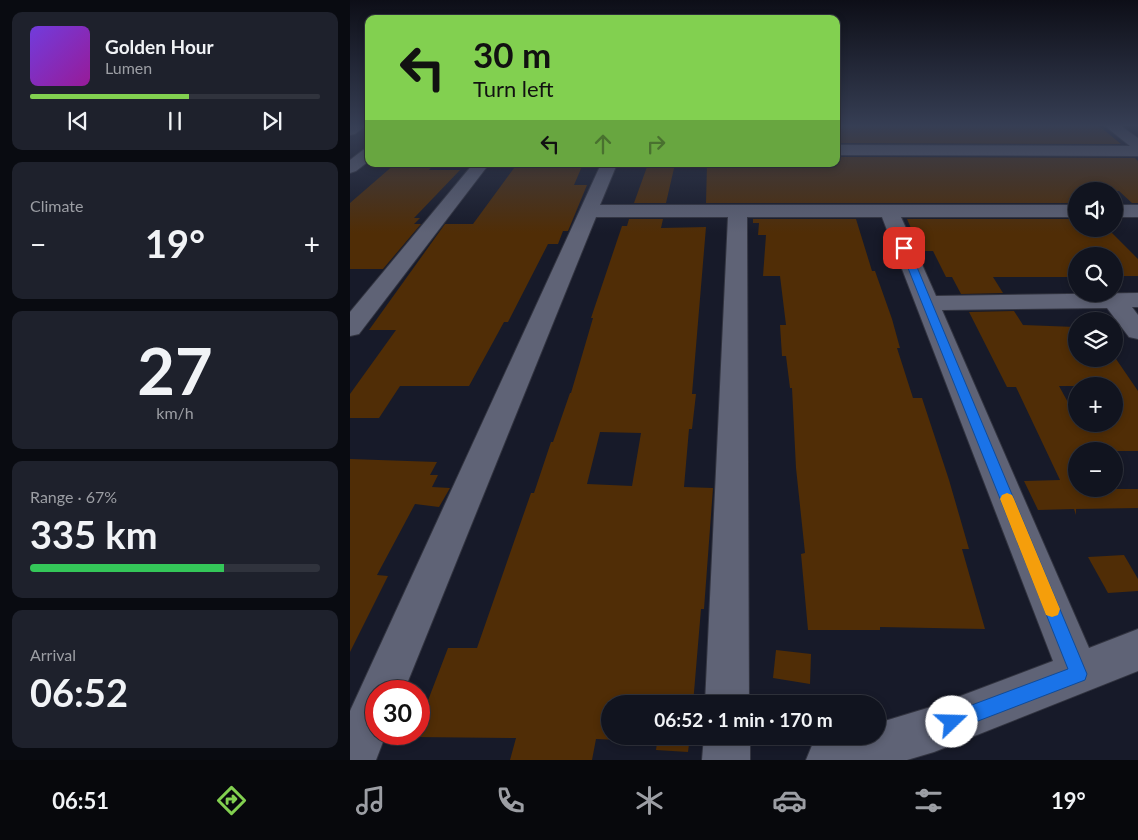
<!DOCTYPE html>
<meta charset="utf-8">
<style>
:root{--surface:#11141f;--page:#1e212c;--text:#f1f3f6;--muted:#9c9ea4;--line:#30333d;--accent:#82d050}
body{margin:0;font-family:Lato,sans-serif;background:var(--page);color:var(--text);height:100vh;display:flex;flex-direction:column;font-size:19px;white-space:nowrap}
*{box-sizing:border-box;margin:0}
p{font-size:16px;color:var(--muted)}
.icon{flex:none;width:28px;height:28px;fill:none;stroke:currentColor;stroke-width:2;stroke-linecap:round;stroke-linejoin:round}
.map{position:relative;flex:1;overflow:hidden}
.side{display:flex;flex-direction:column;gap:12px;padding:12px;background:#090b11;width:350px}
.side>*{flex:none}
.guide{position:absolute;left:15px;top:15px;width:475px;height:152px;border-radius:10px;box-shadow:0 2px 8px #0003,0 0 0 1px var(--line);background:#82d050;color:#111;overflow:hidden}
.tools{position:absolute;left:718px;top:182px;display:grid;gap:10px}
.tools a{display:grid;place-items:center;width:55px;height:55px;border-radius:50%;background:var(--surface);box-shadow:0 2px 8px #0003,0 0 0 1px var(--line);font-size:25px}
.speed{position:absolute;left:15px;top:680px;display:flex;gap:10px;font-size:25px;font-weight:700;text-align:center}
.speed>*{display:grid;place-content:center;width:65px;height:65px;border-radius:50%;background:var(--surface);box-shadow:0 2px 8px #0003,0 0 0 1px var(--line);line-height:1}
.speed .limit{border:8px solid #d22;background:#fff;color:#111}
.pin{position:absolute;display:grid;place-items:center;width:42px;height:42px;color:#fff;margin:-21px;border-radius:10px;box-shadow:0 2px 8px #0006}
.me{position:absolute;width:55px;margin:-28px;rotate:69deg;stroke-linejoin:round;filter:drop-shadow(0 0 4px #0008)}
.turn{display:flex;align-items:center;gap:18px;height:105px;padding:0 25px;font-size:22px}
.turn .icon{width:65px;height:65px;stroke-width:2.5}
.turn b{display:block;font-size:35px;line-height:42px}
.lanes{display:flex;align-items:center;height:48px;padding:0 25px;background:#0003;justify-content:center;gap:25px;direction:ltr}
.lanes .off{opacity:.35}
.big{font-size:38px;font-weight:700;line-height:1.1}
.side .card{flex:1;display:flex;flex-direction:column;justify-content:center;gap:8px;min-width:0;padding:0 18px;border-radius:10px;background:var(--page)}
.side .dial{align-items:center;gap:0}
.dial b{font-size:65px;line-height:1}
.song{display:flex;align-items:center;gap:15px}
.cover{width:60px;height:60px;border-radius:8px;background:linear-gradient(135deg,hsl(260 70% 55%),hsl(300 70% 35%))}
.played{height:5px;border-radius:2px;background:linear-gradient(90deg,var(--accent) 55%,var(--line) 55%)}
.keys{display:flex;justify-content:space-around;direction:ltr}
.heat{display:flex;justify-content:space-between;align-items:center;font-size:28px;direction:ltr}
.charge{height:8px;border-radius:4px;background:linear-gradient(90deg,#34c759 67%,var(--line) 0)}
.trip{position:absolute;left:251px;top:695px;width:285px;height:50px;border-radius:25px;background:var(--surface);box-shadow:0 2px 8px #0003,0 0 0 1px var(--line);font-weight:700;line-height:50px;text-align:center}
.tab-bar{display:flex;height:80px;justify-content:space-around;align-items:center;background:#07080c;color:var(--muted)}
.tab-bar .icon{width:35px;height:35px}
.tab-bar .current{color:var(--accent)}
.tab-bar b{font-size:22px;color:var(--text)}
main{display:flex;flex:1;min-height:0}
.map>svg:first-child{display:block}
.building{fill:#502d06;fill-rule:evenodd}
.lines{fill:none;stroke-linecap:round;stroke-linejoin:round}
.minor-casing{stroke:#323440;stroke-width:2}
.minor{fill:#5f6376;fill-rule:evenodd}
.route{fill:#1a73e8;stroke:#114b97}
.slow{fill:#f59e0b}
</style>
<main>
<section class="side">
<div class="card">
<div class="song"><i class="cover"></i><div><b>Golden Hour</b><p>Lumen</p></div></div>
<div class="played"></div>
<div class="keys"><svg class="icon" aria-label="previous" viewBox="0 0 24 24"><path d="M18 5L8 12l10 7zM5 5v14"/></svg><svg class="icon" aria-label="pause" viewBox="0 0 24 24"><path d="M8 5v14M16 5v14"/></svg><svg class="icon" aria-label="next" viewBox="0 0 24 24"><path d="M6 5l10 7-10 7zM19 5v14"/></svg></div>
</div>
<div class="card"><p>Climate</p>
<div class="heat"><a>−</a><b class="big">19°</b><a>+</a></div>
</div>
<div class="card dial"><b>27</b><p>km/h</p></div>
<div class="card"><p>Range · 67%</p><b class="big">335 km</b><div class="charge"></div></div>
<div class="card"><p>Arrival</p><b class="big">06:52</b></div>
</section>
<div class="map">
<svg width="788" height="760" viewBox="0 0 788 760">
<rect width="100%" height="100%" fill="#171a29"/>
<g class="building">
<polygon points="486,126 749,126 771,144 486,143"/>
<polygon points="486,157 785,158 788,161 788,203 782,203 769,191 726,191 726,203 356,203 357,164 486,164"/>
<polygon points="45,164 84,164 79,170 110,170 64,218 70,218 64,224 71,224 33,269 0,269 0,203"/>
<polygon points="167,164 233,164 224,185 237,185 218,231 213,231 208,244 198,244 158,322 154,322 119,386 50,386 29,418 0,418 0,394 46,330 19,330 95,224 123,224"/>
<polygon points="298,164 325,164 316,203 284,203"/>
<path d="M 279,219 L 313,219 L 311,228 L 356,227 L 342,394 L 346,394 L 342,429 L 339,429 L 334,487 L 363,488 L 354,609 L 351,609 L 343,704 L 260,704 L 260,736 L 269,736 L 269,740 L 246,739 L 242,760 L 160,760 L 166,738 L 64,737 L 65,734 L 69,734 L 69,724 L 98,648 L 127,648 L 181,493 L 184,493 L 201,442 L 203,442 L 220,393 L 221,393 L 243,318 L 241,318 L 272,226 L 277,226 ZM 250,432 L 291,433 L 282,486 L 237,484 Z"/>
<polygon points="403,219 506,219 522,271 525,271 542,319 550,348 547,348 563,398 572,398 599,480 619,549 612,549 635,629 530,627 530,630 458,630 451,554 455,553 446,468 442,388 440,388 436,356 432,356 430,325 436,325 430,276 413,276 416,235 408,235 409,223 403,223"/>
<polygon points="557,219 726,219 726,229 758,229 788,259 788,276 772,276 764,266 764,256 726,256 726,277 643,277 653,293 611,294 602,277 596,277 583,251 571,251"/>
<path d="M 664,311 L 673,325 L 726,327 L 726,359 L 764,359 L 764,356 L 788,391 L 788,451 L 726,451 L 726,489 L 788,489 L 788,508 L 726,509 L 726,515 L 724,509 L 688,510 L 674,481 L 710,480 L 666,387 L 657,387 L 619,312 ZM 709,386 L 764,386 L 764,424 L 726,424 L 726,417 Z"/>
<polygon points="0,459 87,462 80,475 88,475 82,487 100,488 89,507 65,504 27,575 38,576 0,652"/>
<polygon points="774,555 788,579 788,591 758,593 738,557"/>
<polygon points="426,650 461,654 460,684 423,678"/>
<polygon points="308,736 340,736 338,752 306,750"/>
</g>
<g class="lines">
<defs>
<g id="minor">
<polygon points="0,126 15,126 5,134 0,135"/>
<polygon points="755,126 771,126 788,138 788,156 486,155 486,145 780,146"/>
<polygon points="19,148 19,161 6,171 0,173 0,160 13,150"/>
<polygon points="123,164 139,164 9,334 0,336 0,312"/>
<polygon points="251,164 267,164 250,205 726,205 726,217 551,217 586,296 788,293 788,307 782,307 788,315 788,339 779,337 757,308 592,310 739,648 788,629 788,671 584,752 557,760 456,760 463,743 480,736 528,736 528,723 584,706 703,661 532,217 397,217 399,704 355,704 378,217 246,217 54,691 26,691 26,734 36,734 26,760 0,760 0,711"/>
<rect x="764" y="205" width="24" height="12"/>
<polygon points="354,736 400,736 400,760 352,760"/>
</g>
</defs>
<use href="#minor" class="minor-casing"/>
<use href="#minor" class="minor"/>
</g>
<linearGradient id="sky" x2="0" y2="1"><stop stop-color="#0d0e17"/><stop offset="0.54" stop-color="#363e54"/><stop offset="1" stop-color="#363e54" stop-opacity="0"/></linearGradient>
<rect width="788" height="233" fill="url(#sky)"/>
<polygon class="route" points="551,246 559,248 737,674 735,680 602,731 595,728 593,722 595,715 718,669 550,248"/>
<polygon class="slow" points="657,493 662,495 664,499 710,609 708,615 702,617 696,615 650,499 652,495"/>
</svg>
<div class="tools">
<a><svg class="icon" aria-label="sound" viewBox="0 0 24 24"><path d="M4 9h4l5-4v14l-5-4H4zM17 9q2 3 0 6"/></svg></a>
<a><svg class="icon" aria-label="search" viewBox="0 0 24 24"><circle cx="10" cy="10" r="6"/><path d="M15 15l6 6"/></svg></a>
<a><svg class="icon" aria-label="layers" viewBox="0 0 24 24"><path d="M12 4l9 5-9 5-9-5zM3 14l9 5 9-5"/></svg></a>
<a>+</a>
<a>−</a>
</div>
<div class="speed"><div class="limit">30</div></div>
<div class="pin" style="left:554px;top:248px;background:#d93025"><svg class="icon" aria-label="arrive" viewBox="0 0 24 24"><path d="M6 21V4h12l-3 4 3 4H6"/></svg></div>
<svg class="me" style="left:602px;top:722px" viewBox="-20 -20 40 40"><circle r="19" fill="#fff"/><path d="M0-13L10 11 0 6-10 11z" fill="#1a73e8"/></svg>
<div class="trip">06:52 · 1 min · 170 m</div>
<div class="guide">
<div class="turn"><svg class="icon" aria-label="left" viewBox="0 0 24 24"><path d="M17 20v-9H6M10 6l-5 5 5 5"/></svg><div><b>30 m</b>Turn left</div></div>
<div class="lanes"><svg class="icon" aria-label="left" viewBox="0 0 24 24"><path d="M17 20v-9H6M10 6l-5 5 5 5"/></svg><svg class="icon off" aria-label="ahead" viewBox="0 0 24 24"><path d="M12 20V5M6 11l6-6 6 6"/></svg><svg class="icon off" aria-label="right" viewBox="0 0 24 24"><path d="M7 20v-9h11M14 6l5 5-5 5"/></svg></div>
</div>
</div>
</main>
<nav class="tab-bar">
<b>06:51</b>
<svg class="icon current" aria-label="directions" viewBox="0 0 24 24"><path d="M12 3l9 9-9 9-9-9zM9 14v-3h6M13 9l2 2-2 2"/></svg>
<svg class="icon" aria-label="music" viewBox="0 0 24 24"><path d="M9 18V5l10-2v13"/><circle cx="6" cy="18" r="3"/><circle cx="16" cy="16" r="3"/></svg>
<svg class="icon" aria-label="phone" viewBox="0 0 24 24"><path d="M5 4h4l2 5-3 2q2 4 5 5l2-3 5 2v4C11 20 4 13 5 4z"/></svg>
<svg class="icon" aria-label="climate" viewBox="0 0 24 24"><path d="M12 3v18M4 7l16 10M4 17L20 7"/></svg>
<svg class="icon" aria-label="car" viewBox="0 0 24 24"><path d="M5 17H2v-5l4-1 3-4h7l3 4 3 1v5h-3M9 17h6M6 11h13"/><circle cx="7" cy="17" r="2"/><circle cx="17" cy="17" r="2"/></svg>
<svg class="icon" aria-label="filters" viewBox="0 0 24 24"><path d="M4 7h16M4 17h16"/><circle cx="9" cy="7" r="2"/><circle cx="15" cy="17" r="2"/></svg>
<b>19°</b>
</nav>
